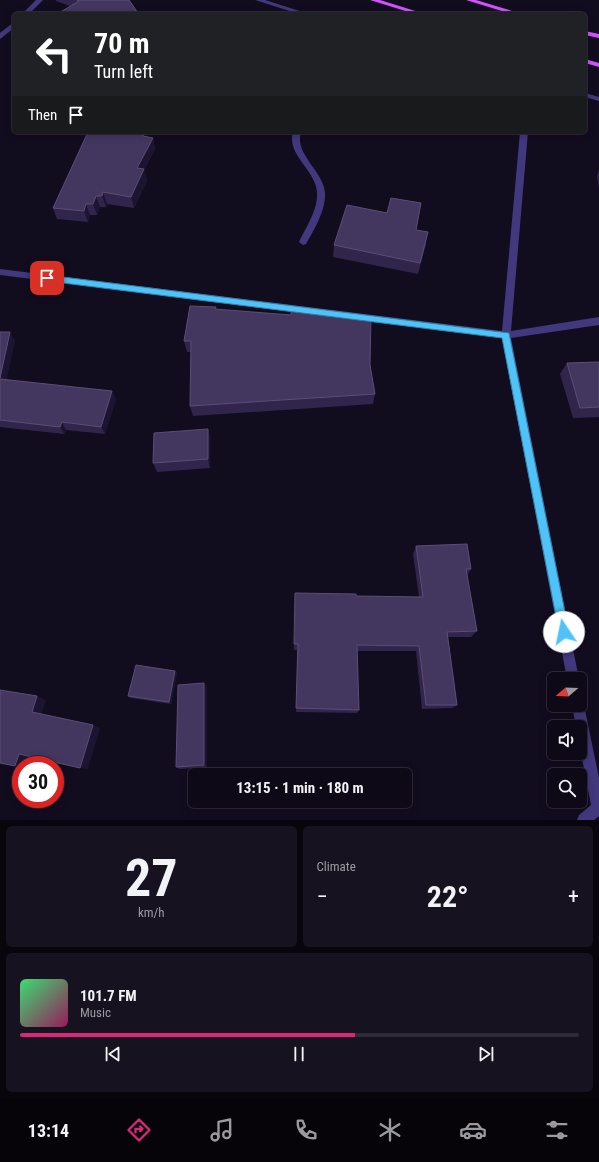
<!DOCTYPE html>
<meta charset="utf-8">
<style>
:root{--surface:#0e0917;--page:#171220;--text:#f1f3f6;--muted:#9b9aa1;--line:#2e2a36;--accent:#db2777}
body{margin:0;font-family:"Roboto Condensed",sans-serif;background:var(--page);color:var(--text);height:100vh;display:flex;flex-direction:column;font-size:15px;white-space:nowrap}
*{box-sizing:border-box;margin:0}
p{font-size:13px;color:var(--muted)}
.icon{flex:none;width:22px;height:22px;fill:none;stroke:currentColor;stroke-width:2;stroke-linecap:round;stroke-linejoin:round}
.map{position:relative;height:820px;overflow:hidden}
.side{display:flex;flex-direction:column;gap:6px;padding:6px;background:#08050d;flex:1}
.side>*{flex:none}
.guide{position:absolute;left:12px;top:12px;width:575px;height:122px;border-radius:6px;box-shadow:0 2px 10px #0003,0 0 0 1px var(--line);background:#202124;color:#fff;overflow:hidden}
.needle{width:26px;rotate:251deg}
.tools{position:absolute;left:547px;top:672px;display:grid;gap:8px}
.tools a{display:grid;place-items:center;width:40px;height:40px;border-radius:6px;background:var(--surface);box-shadow:0 2px 10px #0003,0 0 0 1px var(--line);font-size:20px}
.speed{position:absolute;left:12px;top:756px;display:flex;gap:8px;font-size:20px;font-weight:700;text-align:center}
.speed>*{display:grid;place-content:center;width:52px;height:52px;border-radius:50%;background:var(--surface);box-shadow:0 2px 10px #0003,0 0 0 1px var(--line);line-height:1}
.speed .limit{border:6px solid #d22;background:#fff;color:#111}
.pin{position:absolute;display:grid;place-items:center;width:34px;height:34px;color:#fff;margin:-17px;border-radius:8px;box-shadow:0 2px 6px #0006}
.me{position:absolute;width:44px;margin:-22px;rotate:349deg;stroke-linejoin:round;filter:drop-shadow(0 0 3px #0008)}
.turn{display:flex;align-items:center;gap:14px;height:84px;padding:0 16px;font-size:18px}
.turn .icon{width:52px;height:52px;stroke-width:2.5}
.turn b{display:block;font-size:28px;line-height:34px}
.then{display:flex;align-items:center;height:38px;padding:0 16px;background:#0003;gap:8px;font-size:15px}
.big{font-size:30px;font-weight:700;line-height:1.1}
.side .card{flex:1;display:flex;flex-direction:column;justify-content:center;gap:6px;min-width:0;padding:0 14px;border-radius:6px;background:var(--page)}
.side .dial{align-items:center;gap:0}
.dial b{font-size:52px;line-height:1}
.song{display:flex;align-items:center;gap:12px}
.cover{width:48px;height:48px;border-radius:6px;background:linear-gradient(135deg,hsl(140 70% 55%),hsl(330 70% 35%))}
.played{height:4px;border-radius:2px;background:linear-gradient(90deg,var(--accent) 60%,var(--line) 60%)}
.keys{display:flex;justify-content:space-around;direction:ltr}
.heat{display:flex;justify-content:space-between;align-items:center;font-size:22px;direction:ltr}
.side .tiles{flex:1;display:grid;gap:6px;grid-template-columns:1fr 1fr}
.card:last-child{grid-column:span 2}
.trip{position:absolute;left:188px;top:768px;width:224px;height:40px;border-radius:6px;background:var(--surface);box-shadow:0 2px 10px #0003,0 0 0 1px var(--line);font-weight:700;line-height:40px;text-align:center}
.tab-bar{display:flex;height:64px;justify-content:space-around;align-items:center;background:#060409;color:var(--muted)}
.tab-bar .icon{width:28px;height:28px}
.tab-bar .on{color:var(--accent)}
.tab-bar b{font-size:18px;color:var(--text)}
.map>svg:first-child{display:block}
.lines{fill:none;stroke-linecap:round;stroke-linejoin:round}
.service{fill:#42387d;fill-rule:evenodd}
.minor{fill:#42387d;fill-rule:evenodd}
.primary{fill:#d153fd;fill-rule:evenodd}
.wall{fill:#31254c}
.shaded-wall{fill:#1d1432}
.building{fill:#43375f;stroke:#5a4e78}
.route{fill:#4fc3f7;stroke:#337fa1}
</style>
<div class="map">
<svg width="599" height="820" viewBox="0 0 599 820">
<rect width="100%" height="100%" fill="#120c1f"/>
<g class="lines">
<path class="service" d="M 293,132 L 301,132 C 294,155 324,171 325,193 C 326,210 314,230 306,244 L 303,245 L 299,242 C 306,227 318,210 317,193 C 317,171 286,155 293,132 Z"/>
<g class="minor">
<polygon points="36,0 43,0 29,14 22,14"/>
<polygon points="255,0 265,0 309,14 299,14"/>
<polygon points="14,22 14,28 0,39 0,33"/>
<polygon points="585,93 599,97 599,101 585,97"/>
<polygon points="520,132 528,132 511,331 599,317 599,325 511,338 579,679 567,679 502,338 0,275 0,269 502,331"/>
<polygon points="580,700 582,701 584,705 599,778 599,816 594,820 577,820 579,815 591,805 580,748 580,727 576,727 572,705 580,705"/>
</g>
<g class="primary">
<polygon points="370,0 380,0 425,14 415,14"/>
<polygon points="466,0 476,0 522,14 512,14"/>
<polygon points="585,31 599,34 599,38 585,35"/>
<polygon points="585,59 599,63 599,67 585,63"/>
</g>
</g>
<g class="wall">
<polygon points="56,0 129,0 138,13 142,14 70,6 56,1"/>
<polygon points="145,136 153,138 155,149 144,170 147,181 134,208 107,204 106,207 100,207 97,215 90,215 88,222 57,219 53,208"/>
<polygon points="599,170 599,188 597,176"/>
<polygon points="416,230 426,244 418,274 333,257 334,245"/>
<polygon points="216,309 370,365 375,394 373,404 193,416 190,406 191,352 187,352 184,341"/>
<polygon points="0,332 15,340 6,380 116,399 105,434 66,430 64,434 0,427"/>
<polygon points="599,362 599,417 573,418 560,374 567,363"/>
<polygon points="208,429 210,439 210,468 157,472 153,463"/>
<polygon points="416,546 471,569 467,575 477,631 471,637 448,637 457,705 452,708 422,709 416,651 357,651 359,710 357,713 296,712 297,650 294,650 294,644 356,596 419,597 413,554"/>
<polygon points="175,671 177,673 171,704 131,698 128,696"/>
<polygon points="204,683 207,687 207,767 180,769 176,767"/>
</g>
<g class="shaded-wall">
<polygon points="153,138 155,149 144,170 147,181 134,208 131,197 137,168"/>
<polygon points="103,192 107,204 106,207 102,196"/>
<polygon points="96,196 100,207 97,215 93,204"/>
<polygon points="86,204 90,215 88,222 84,211"/>
<polygon points="10,332 15,340 5,387 0,379 0,378"/>
<polygon points="112,391 116,399 105,434 101,427"/>
<polygon points="62,422 66,430 64,434 60,427"/>
<polygon points="208,429 210,439 210,468 208,459"/>
<polygon points="175,671 177,673 171,704 169,702"/>
<polygon points="204,683 207,687 207,767 204,765"/>
<polygon points="37,696 46,700 41,716 32,712"/>
<polygon points="93,725 100,728 88,769 80,768"/>
<polygon points="19,754 28,757 25,765 21,765 21,767 15,766"/>
</g>
<g class="building">
<polygon points="77,0 129,0 138,13 140,11 142,14 57,14 79,1"/>
<polygon points="88,132 138,132 144,133 143,136 153,138 137,168 144,169 131,197 103,192 102,196 96,196 93,204 86,204 84,211 53,208"/>
<polygon points="391,198 421,203 416,230 428,232 420,263 334,245 347,205 387,213"/>
<polygon points="190,306 216,307 215,309 291,315 291,311 371,316 370,365 375,394 190,406 191,341 184,341"/>
<polygon points="0,332 10,332 0,378"/>
<polygon points="599,362 599,407 580,408 567,363"/>
<polygon points="0,379 112,391 101,427 62,422 60,427 0,420"/>
<polygon points="208,429 208,459 153,463 154,433"/>
<polygon points="467,544 471,569 466,569 477,631 447,632 457,705 426,705 419,646 357,645 359,710 296,708 298,644 294,644 295,593 356,594 356,596 423,597 416,546"/>
<polygon points="136,665 175,671 169,702 128,696"/>
<polygon points="204,683 204,765 176,767 178,685"/>
<polygon points="0,690 37,696 32,712 93,725 80,768 19,754 15,766 0,763"/>
</g>
<polygon class="route" points="47,275 509,333 569,632 568,636 564,638 560,636 559,632 502,338 47,281 43,278"/>
</svg>
<div class="tools">
<a><svg class="needle" viewBox="-14 -14 28 28"><path d="M0-13l5 13h-10z" fill="#e53935"/><path d="M0 13l5-13h-10z" fill="#9b9aa1"/></svg></a>
<a><svg class="icon" aria-label="sound" viewBox="0 0 24 24"><path d="M4 9h4l5-4v14l-5-4H4zM17 9q2 3 0 6"/></svg></a>
<a><svg class="icon" aria-label="search" viewBox="0 0 24 24"><circle cx="10" cy="10" r="6"/><path d="M15 15l6 6"/></svg></a>
</div>
<div class="speed"><div class="limit">30</div></div>
<div class="pin" style="left:47px;top:278px;background:#d93025"><svg class="icon" aria-label="arrive" viewBox="0 0 24 24"><path d="M6 21V4h12l-3 4 3 4H6"/></svg></div>
<svg class="me" style="left:564px;top:632px" viewBox="-20 -20 40 40"><circle r="19" fill="#fff"/><path d="M0-13L10 11 0 6-10 11z" fill="#4fc3f7"/></svg>
<div class="trip">13:15 · 1 min · 180 m</div>
<div class="guide">
<div class="turn"><svg class="icon" aria-label="left" viewBox="0 0 24 24"><path d="M17 20v-9H6M10 6l-5 5 5 5"/></svg><div><b>70 m</b>Turn left</div></div>
<div class="then">Then<svg class="icon" aria-label="arrive" viewBox="0 0 24 24"><path d="M6 21V4h12l-3 4 3 4H6"/></svg></div>
</div>
</div>
<section class="side">
<div class="tiles">
<div class="card dial"><b>27</b><p>km/h</p></div>
<div class="card"><p>Climate</p>
<div class="heat"><a>−</a><b class="big">22°</b><a>+</a></div>
</div>
<div class="card">
<div class="song"><i class="cover"></i><div><b>101.7 FM</b><p>Music</p></div></div>
<div class="played"></div>
<div class="keys"><svg class="icon" aria-label="previous" viewBox="0 0 24 24"><path d="M18 5L8 12l10 7zM5 5v14"/></svg><svg class="icon" aria-label="pause" viewBox="0 0 24 24"><path d="M8 5v14M16 5v14"/></svg><svg class="icon" aria-label="next" viewBox="0 0 24 24"><path d="M6 5l10 7-10 7zM19 5v14"/></svg></div>
</div>
</div>
</section>
<nav class="tab-bar">
<b>13:14</b>
<svg class="icon on" aria-label="directions" viewBox="0 0 24 24"><path d="M12 3l9 9-9 9-9-9zM9 14v-3h6M13 9l2 2-2 2"/></svg>
<svg class="icon" aria-label="music" viewBox="0 0 24 24"><path d="M9 18V5l10-2v13"/><circle cx="6" cy="18" r="3"/><circle cx="16" cy="16" r="3"/></svg>
<svg class="icon" aria-label="phone" viewBox="0 0 24 24"><path d="M5 4h4l2 5-3 2q2 4 5 5l2-3 5 2v4C11 20 4 13 5 4z"/></svg>
<svg class="icon" aria-label="climate" viewBox="0 0 24 24"><path d="M12 3v18M4 7l16 10M4 17L20 7"/></svg>
<svg class="icon" aria-label="car" viewBox="0 0 24 24"><path d="M5 17H2v-5l4-1 3-4h7l3 4 3 1v5h-3M9 17h6M6 11h13"/><circle cx="7" cy="17" r="2"/><circle cx="17" cy="17" r="2"/></svg>
<svg class="icon" aria-label="filters" viewBox="0 0 24 24"><path d="M4 7h16M4 17h16"/><circle cx="9" cy="7" r="2"/><circle cx="15" cy="17" r="2"/></svg>
</nav>
